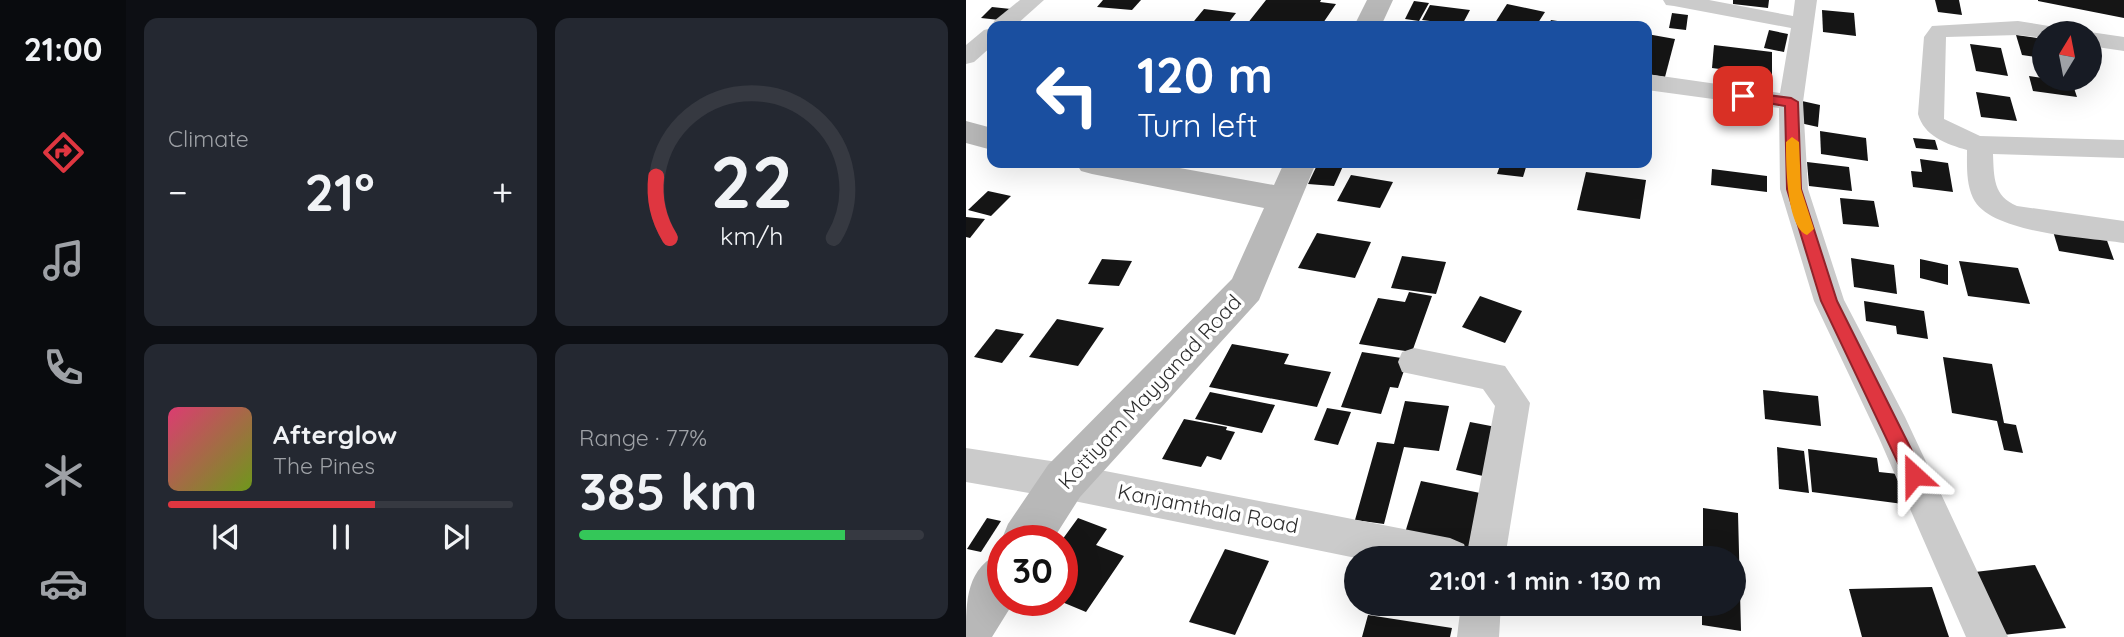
<!DOCTYPE html>
<meta charset="utf-8">
<style>
:root{--surface:#171b24;--page:#242831;--text:#f1f3f6;--muted:#9ea1a6;--line:#363941;--accent:#df3640}
body{margin:0;font-family:Quicksand,sans-serif;background:var(--page);color:var(--text);height:100vh;display:flex;flex-direction:column;font-size:26px;white-space:nowrap}
*{box-sizing:border-box;margin:0}
p{font-size:23px;color:var(--muted)}
.icon{flex:none;width:38px;height:38px;fill:none;stroke:currentColor;stroke-width:2;stroke-linecap:round;stroke-linejoin:round}
.map{position:relative;flex:1;overflow:hidden}
.sheet{display:flex;flex-direction:column;gap:18px;padding:18px;background:#0d0f14;width:840px}
.sheet>*{flex:none}
.guide{position:absolute;left:21px;top:21px;width:665px;height:147px;border-radius:14px;box-shadow:0 7px 28px #0002;background:#1a4fa0;color:#fff;overflow:hidden}
.needle{width:46px;rotate:10deg}
.controls{position:absolute;left:1066px;top:21px;display:grid;gap:14px}
.controls a{display:grid;place-items:center;width:70px;height:70px;border-radius:50%;background:var(--surface);box-shadow:0 7px 28px #0002;font-size:35px}
.speed{position:absolute;left:21px;top:525px;display:flex;gap:14px;font-size:35px;font-weight:700;text-align:center}
.speed>*{display:grid;place-content:center;width:91px;height:91px;border-radius:50%;background:var(--surface);box-shadow:0 7px 28px #0002;line-height:1}
.speed .limit{border:10px solid #d22;background:#fff;color:#111}
.pin{position:absolute;display:grid;place-items:center;width:60px;height:60px;color:#fff;margin:-30px;border-radius:14px;box-shadow:0 4px 10px #0006}
.me{position:absolute;width:77px;margin:-38px;rotate:336deg;stroke-linejoin:round;filter:drop-shadow(0 0 5px #0008)}
.turn{display:flex;align-items:center;gap:24px;height:147px;padding:0 35px;font-size:32px}
.turn .icon{width:91px;height:91px;stroke-width:2.5}
.turn b{display:block;font-size:49px;line-height:60px}
.big{font-size:52px;font-weight:700;line-height:1.1}
.sheet .card{flex:1;display:flex;flex-direction:column;justify-content:center;gap:10px;min-width:0;padding:0 24px;border-radius:14px;background:var(--page)}
.sheet .dial{align-items:center;gap:0}
.dial svg{height:182px;overflow:visible;fill:none;stroke:var(--line);stroke-width:7;stroke-linecap:round;text-anchor:middle}
.dial text{fill:var(--text);stroke:none}
.song{display:flex;align-items:center;gap:21px}
.cover{width:84px;height:84px;border-radius:10px;background:linear-gradient(135deg,hsl(340 70% 55%),hsl(80 70% 35%))}
.played{height:7px;border-radius:4px;background:linear-gradient(90deg,var(--accent) 60%,var(--line) 60%)}
.keys{display:flex;justify-content:space-around;direction:ltr}
.heat{display:flex;justify-content:space-between;align-items:center;font-size:38px;direction:ltr}
.charge{height:10px;border-radius:5px;background:linear-gradient(90deg,#34c759 77%,var(--line) 0)}
.sheet .tiles{flex:1;display:grid;gap:18px;grid-template-columns:repeat(2,1fr)}
.trip{position:absolute;left:378px;top:546px;width:402px;height:70px;border-radius:35px;background:var(--surface);box-shadow:0 7px 28px #0002;font-weight:700;line-height:70px;text-align:center}
main{display:flex;flex:1;min-height:0}
.menu{display:flex;flex-direction:column;width:126px;justify-content:space-around;align-items:center;background:#090b0e;color:var(--muted)}
.menu .icon{width:49px;height:49px}
.menu .active{color:var(--accent)}
.menu b{font-size:32px;color:var(--text)}
.map>svg:first-child{display:block}
.building{fill:#151515}
.lines{fill:none;stroke-linecap:round;stroke-linejoin:round}
.street{fill:#cbcbcb;fill-rule:evenodd}
.secondary{fill:#b8b8b8;fill-rule:evenodd}
.route{fill:#df3640;stroke:#91232a;stroke-width:2}
.slow{fill:#f59e0b}
.labels{text-anchor:middle;stroke-width:7;stroke-linejoin:round;paint-order:stroke}
.street-label{font-size:21px;fill:#2e2e2e;stroke:#fff}
</style>
<main>
<nav class="menu">
<b>21:00</b>
<svg class="icon active" aria-label="directions" viewBox="0 0 24 24"><path d="M12 3l9 9-9 9-9-9zM9 14v-3h6M13 9l2 2-2 2"/></svg>
<svg class="icon" aria-label="music" viewBox="0 0 24 24"><path d="M9 18V5l10-2v13"/><circle cx="6" cy="18" r="3"/><circle cx="16" cy="16" r="3"/></svg>
<svg class="icon" aria-label="phone" viewBox="0 0 24 24"><path d="M5 4h4l2 5-3 2q2 4 5 5l2-3 5 2v4C11 20 4 13 5 4z"/></svg>
<svg class="icon" aria-label="climate" viewBox="0 0 24 24"><path d="M12 3v18M4 7l16 10M4 17L20 7"/></svg>
<svg class="icon" aria-label="car" viewBox="0 0 24 24"><path d="M5 17H2v-5l4-1 3-4h7l3 4 3 1v5h-3M9 17h6M6 11h13"/><circle cx="7" cy="17" r="2"/><circle cx="17" cy="17" r="2"/></svg>
</nav>
<section class="sheet">
<div class="tiles">
<div class="card"><p>Climate</p>
<div class="heat"><a>−</a><b class="big">21°</b><a>+</a></div>
</div>
<div class="card dial"><svg viewBox="0 0 100 80">
<path d="M14 69A42 42 0 1 1 86 69"/>
<path d="M14 69A42 42 0 0 1 8 42" stroke="#df3640"/>
<text x="50" y="56" font-size="32" font-weight="700">22</text>
<text x="50" y="72" font-size="11">km/h</text>
</svg></div>
<div class="card">
<div class="song"><i class="cover"></i><div><b>Afterglow</b><p>The Pines</p></div></div>
<div class="played"></div>
<div class="keys"><svg class="icon" aria-label="previous" viewBox="0 0 24 24"><path d="M18 5L8 12l10 7zM5 5v14"/></svg><svg class="icon" aria-label="pause" viewBox="0 0 24 24"><path d="M8 5v14M16 5v14"/></svg><svg class="icon" aria-label="next" viewBox="0 0 24 24"><path d="M6 5l10 7-10 7zM19 5v14"/></svg></div>
</div>
<div class="card"><p>Range · 77%</p><b class="big">385 km</b><div class="charge"></div></div>
</div>
</section>
<div class="map">
<svg width="1158" height="637" viewBox="0 0 1158 637">
<rect width="100%" height="100%" fill="#fff"/>
<g class="building">
<polygon points="137,0 175,0 166,10 131,7"/>
<polygon points="300,0 355,0 354,2 370,4 355,26 281,24"/>
<polygon points="767,0 803,0 802,8 767,4"/>
<polygon points="969,0 993,0 996,15 972,12"/>
<polygon points="1072,0 1158,0 1158,18 1072,1"/>
<polygon points="448,1 463,3 453,21 439,19"/>
<polygon points="541,4 579,12 570,26 527,26"/>
<polygon points="464,5 504,10 496,25 456,20"/>
<polygon points="26,7 54,10 43,21 15,18"/>
<polygon points="238,9 270,13 260,26 224,26"/>
<polygon points="856,10 888,13 890,36 857,32"/>
<polygon points="706,13 722,15 720,30 703,28"/>
<polygon points="585,20 617,25 617,26 582,26"/>
<polygon points="803,30 822,34 818,52 798,48"/>
<polygon points="681,34 709,39 699,77 681,74"/>
<polygon points="1050,35 1078,39 1078,58 1056,55"/>
<polygon points="1004,44 1035,48 1042,76 1010,71"/>
<polygon points="748,45 806,52 806,76 746,68"/>
<polygon points="767,75 806,80 805,95 765,89"/>
<polygon points="1063,76 1106,82 1111,97 1067,91"/>
<polygon points="1010,92 1044,97 1051,121 1015,117"/>
<polygon points="836,101 854,105 852,127 834,123"/>
<polygon points="854,131 900,138 902,161 855,154"/>
<polygon points="947,138 969,140 972,150 950,148"/>
<polygon points="954,159 982,163 987,192 947,187 945,171 956,172"/>
<polygon points="841,162 883,167 886,191 843,186"/>
<polygon points="352,163 378,164 368,186 342,184"/>
<polygon points="535,163 554,163 561,164 557,177 531,174"/>
<polygon points="746,169 801,176 801,192 745,185"/>
<polygon points="620,172 680,180 674,219 611,210"/>
<polygon points="385,175 427,182 414,208 371,201"/>
<polygon points="22,191 45,196 25,216 2,210"/>
<polygon points="874,198 908,201 913,227 877,224"/>
<polygon points="0,217 19,219 4,238 0,237"/>
<polygon points="1086,228 1139,235 1148,260 1093,251"/>
<polygon points="351,233 405,242 389,278 332,268"/>
<polygon points="436,256 480,262 470,294 425,288"/>
<polygon points="885,258 928,265 931,294 888,287"/>
<polygon points="136,259 166,261 153,286 122,284"/>
<polygon points="954,259 982,265 982,285 954,278"/>
<polygon points="993,261 1052,268 1064,304 1002,296"/>
<polygon points="443,292 466,296 446,352 393,344 412,298 439,302"/>
<polygon points="514,296 556,311 539,343 496,327"/>
<polygon points="898,301 958,311 962,339 931,334 930,326 900,321"/>
<polygon points="91,319 138,328 112,366 63,357"/>
<polygon points="30,329 58,334 36,363 8,357"/>
<polygon points="266,344 323,354 318,364 365,372 351,407 243,387"/>
<polygon points="396,352 442,359 432,388 424,387 415,414 375,407"/>
<polygon points="977,357 1026,364 1038,423 1050,425 1057,453 1038,450 1031,421 986,413"/>
<polygon points="797,390 852,396 855,426 799,419"/>
<polygon points="244,392 309,405 296,433 229,419"/>
<polygon points="439,401 483,406 473,451 438,447 418,524 389,520 411,442 428,444"/>
<polygon points="361,408 385,412 372,445 348,440"/>
<polygon points="218,419 261,427 260,430 269,432 255,460 241,456 235,467 196,459"/>
<polygon points="504,422 530,427 517,476 490,470"/>
<polygon points="811,447 838,451 843,493 813,489"/>
<polygon points="842,449 911,458 913,472 932,474 937,504 846,492"/>
<polygon points="455,481 524,495 510,551 438,536"/>
<polygon points="737,508 772,513 775,631 736,625 736,604 768,604 768,558 737,558"/>
<polygon points="21,518 35,521 15,552 1,549"/>
<polygon points="112,518 141,529 130,545 158,556 120,612 96,602 96,540"/>
<polygon points="259,549 303,561 269,635 223,622"/>
<polygon points="1069,565 1100,628 1037,635 1009,572"/>
<polygon points="966,587 983,637 896,637 883,589"/>
<polygon points="402,615 486,628 484,637 396,637"/>
</g>
<g class="lines">
<g class="street">
<polygon points="54,0 78,0 49,26 26,28 28,21"/>
<polygon points="697,0 743,0 827,16 829,0 851,0 837,102 842,189 878,300 939,417 1042,637 1000,637 913,438 848,301 814,189 813,108 681,90 681,74 814,93 825,28 708,6 700,5"/>
<path d="M 1052,21 L 1095,28 L 1098,33 L 1078,33 L 1078,38 L 1052,35 L 980,37 L 978,119 L 1014,136 L 1158,140 L 1158,158 L 1027,154 C 1028,177 1027,196 1051,206 L 1158,221 L 1158,243 C 1120,237 1024,234 1007,198 C 1000,183 1001,166 1001,150 C 980,144 958,136 952,114 L 958,37 L 966,26 Z"/>
<polygon points="26,28 26,46 8,62 0,64 0,45 18,30"/>
<polygon points="1124,32 1158,37 1158,51 1124,46 1124,33 1120,33"/>
<polygon points="448,348 539,366 564,403 539,558 390,558 98,499 0,482 0,448 98,463 484,538 498,544 501,553 529,406 517,389 436,372 432,362 436,352"/>
<polygon points="495,604 535,604 533,637 491,637"/>
</g>
<g class="secondary">
<polygon points="401,0 427,0 415,26 388,26"/>
<polygon points="0,121 26,128 26,150 0,143"/>
<polygon points="110,163 186,163 308,185 318,163 350,163 293,300 114,497 86,541 37,541 37,544 35,541 42,524 82,465 266,279 298,208 126,174 115,171"/>
<path d="M 37,551 L 37,600 L 49,600 L 26,637 L 0,637 C 0,599 0,568 37,551 Z"/>
</g>
</g>
<polygon class="route" points="777,92 825,98 832,102 835,189 871,301 955,469 957,475 955,482 948,484 941,482 855,301 821,189 819,106 773,98 773,93"/>
<path class="slow" d="M 826,137 L 833,142 L 835,189 L 848,229 L 841,235 C 820,227 820,161 820,142 Z"/>
<g class="labels">
<g class="street-label">
<text transform="translate(184 392) rotate(-47)" y="7">Kottiyam Mayyanad Road</text>
<text transform="translate(242 509) rotate(11)" y="7">Kanjamthala Road</text>
</g>
</g>
</svg>
<div class="controls">
<a><svg class="needle" viewBox="-14 -14 28 28"><path d="M0-13l5 13h-10z" fill="#e53935"/><path d="M0 13l5-13h-10z" fill="#9ea1a6"/></svg></a>
</div>
<div class="speed"><div class="limit">30</div></div>
<div class="pin" style="left:777px;top:96px;background:#d93025"><svg class="icon" aria-label="arrive" viewBox="0 0 24 24"><path d="M6 21V4h12l-3 4 3 4H6"/></svg></div>
<svg class="me" style="left:948px;top:475px" viewBox="-20 -20 40 40"><path d="M0-17L14 15 0 8-14 15z" fill="#df3640" stroke="#fff" stroke-width="4"/></svg>
<div class="trip">21:01 · 1 min · 130 m</div>
<div class="guide">
<div class="turn"><svg class="icon" aria-label="left" viewBox="0 0 24 24"><path d="M17 20v-9H6M10 6l-5 5 5 5"/></svg><div><b>120 m</b>Turn left</div></div>
</div>
</div>
</main>
